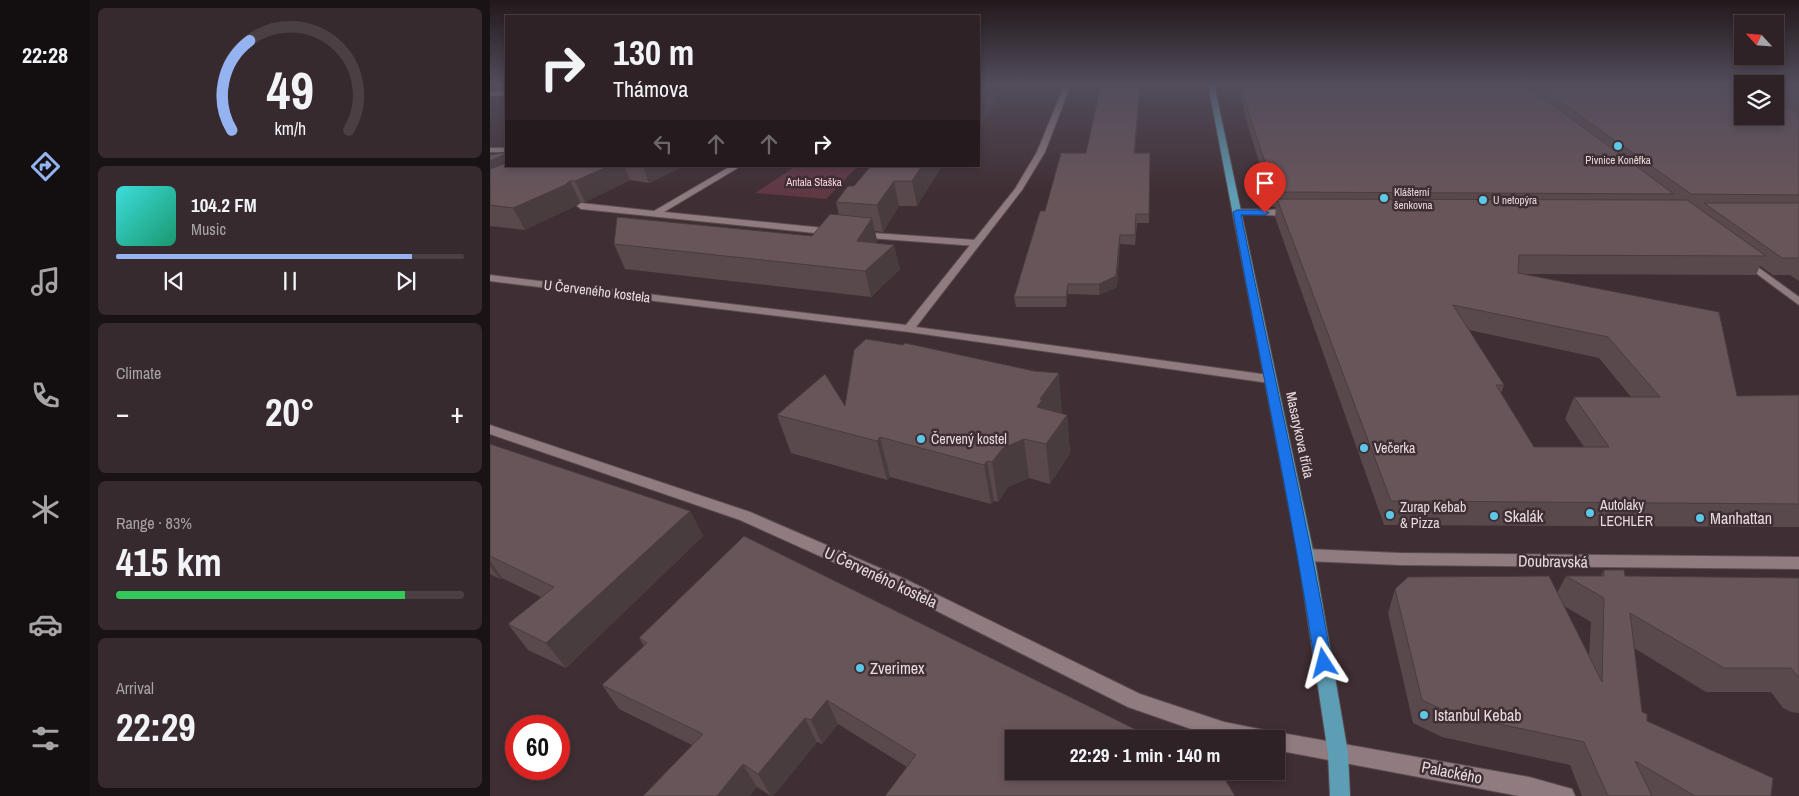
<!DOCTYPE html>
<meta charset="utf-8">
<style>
:root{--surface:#2f2226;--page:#372a2e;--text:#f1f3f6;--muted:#a7a4a7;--line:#4a3f43;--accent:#95b2f1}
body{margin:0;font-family:"Archivo Narrow",sans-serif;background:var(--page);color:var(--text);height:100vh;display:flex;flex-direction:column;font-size:19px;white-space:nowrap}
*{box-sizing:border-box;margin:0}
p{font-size:16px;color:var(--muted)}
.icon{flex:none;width:28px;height:28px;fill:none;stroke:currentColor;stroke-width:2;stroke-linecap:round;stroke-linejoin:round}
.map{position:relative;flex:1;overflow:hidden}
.side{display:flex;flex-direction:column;gap:8px;padding:8px;background:#1a1315;width:400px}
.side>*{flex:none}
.hud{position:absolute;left:15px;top:15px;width:475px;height:152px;border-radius:0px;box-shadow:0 2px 8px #0003,0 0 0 1px var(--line);background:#2f2226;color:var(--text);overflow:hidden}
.needle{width:32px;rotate:296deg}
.fabs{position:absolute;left:1244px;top:15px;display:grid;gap:10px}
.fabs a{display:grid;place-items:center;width:50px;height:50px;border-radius:0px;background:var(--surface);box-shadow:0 2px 8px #0003,0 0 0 1px var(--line);font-size:25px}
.speed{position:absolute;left:15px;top:715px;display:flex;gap:10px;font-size:25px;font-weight:700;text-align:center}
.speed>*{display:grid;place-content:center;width:65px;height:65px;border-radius:50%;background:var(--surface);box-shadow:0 2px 8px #0003,0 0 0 1px var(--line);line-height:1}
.speed .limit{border:8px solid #d22;background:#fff;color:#111}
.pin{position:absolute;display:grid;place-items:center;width:42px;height:42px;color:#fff;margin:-51px -21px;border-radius:50% 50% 50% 0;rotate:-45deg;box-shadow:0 0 5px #0007}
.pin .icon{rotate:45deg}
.me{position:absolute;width:55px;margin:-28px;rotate:351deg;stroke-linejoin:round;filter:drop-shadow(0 0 4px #0008)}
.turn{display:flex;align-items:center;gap:18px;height:105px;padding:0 25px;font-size:22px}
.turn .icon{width:65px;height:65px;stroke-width:2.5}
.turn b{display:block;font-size:35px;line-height:42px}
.lanes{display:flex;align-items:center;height:48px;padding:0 25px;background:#0003;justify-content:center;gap:25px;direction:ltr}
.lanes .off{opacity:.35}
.big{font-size:38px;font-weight:700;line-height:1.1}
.side .card{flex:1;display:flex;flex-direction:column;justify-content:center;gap:8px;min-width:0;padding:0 18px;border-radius:8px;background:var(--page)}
.side .dial{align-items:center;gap:0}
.dial svg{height:130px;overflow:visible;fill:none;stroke:var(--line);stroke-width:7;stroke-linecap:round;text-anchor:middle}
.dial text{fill:var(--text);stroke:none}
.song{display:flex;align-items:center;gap:15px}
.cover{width:60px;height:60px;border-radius:8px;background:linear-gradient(135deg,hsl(180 70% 55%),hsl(160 70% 35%))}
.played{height:5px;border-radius:2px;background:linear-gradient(90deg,var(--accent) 85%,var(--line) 85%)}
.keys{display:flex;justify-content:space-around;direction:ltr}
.heat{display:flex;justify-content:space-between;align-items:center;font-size:28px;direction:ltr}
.charge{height:8px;border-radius:4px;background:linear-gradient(90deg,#34c759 83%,var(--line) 0)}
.trip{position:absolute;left:515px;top:730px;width:280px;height:50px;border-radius:0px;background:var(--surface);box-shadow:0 2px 8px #0003,0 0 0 1px var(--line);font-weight:700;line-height:50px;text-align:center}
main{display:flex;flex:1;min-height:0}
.dock{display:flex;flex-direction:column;width:90px;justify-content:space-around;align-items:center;background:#130e0f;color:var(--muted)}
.dock .icon{width:35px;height:35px}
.dock .active{color:var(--accent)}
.dock b{font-size:22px;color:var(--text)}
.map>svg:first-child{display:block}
.green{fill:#603844}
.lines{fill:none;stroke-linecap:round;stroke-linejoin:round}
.service-casing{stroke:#5b4d51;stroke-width:2}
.minor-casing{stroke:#5b4d51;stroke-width:2}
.tertiary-casing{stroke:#5b4d51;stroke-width:2}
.primary-casing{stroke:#5b4d51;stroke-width:2}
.service{fill:#8f7b80;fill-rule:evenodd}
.minor{fill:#8f7b80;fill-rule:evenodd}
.tertiary{fill:#8f7b80;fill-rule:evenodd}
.primary{fill:#5e9eb5;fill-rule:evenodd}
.wall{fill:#59494d;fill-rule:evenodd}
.shaded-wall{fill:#493c3f}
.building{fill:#68555a;stroke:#493c3f;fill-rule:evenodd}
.route{fill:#1a73e8;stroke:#114b97}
.poi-dot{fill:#5cc7e7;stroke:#3f2e33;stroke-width:2}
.labels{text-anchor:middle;stroke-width:5;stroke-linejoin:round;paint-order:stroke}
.far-poi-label{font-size:11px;fill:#e6dbde;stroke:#3f2e33;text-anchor:start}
.far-park-label{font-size:11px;fill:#fad4de;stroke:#3f2e33}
.street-label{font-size:14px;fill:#e6dbde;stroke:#3f2e33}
.poi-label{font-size:14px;fill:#e6dbde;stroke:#3f2e33;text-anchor:start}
.near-poi-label{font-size:16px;fill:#e6dbde;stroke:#3f2e33;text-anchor:start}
.near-street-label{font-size:16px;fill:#e6dbde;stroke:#3f2e33}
</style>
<main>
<nav class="dock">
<b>22:28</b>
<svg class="icon active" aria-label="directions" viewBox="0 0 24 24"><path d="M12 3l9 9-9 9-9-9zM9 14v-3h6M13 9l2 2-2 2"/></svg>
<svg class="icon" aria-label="music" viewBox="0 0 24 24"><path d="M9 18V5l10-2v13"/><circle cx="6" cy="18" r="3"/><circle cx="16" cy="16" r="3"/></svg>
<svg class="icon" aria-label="phone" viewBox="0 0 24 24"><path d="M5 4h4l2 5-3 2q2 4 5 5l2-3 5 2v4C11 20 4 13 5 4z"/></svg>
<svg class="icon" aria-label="climate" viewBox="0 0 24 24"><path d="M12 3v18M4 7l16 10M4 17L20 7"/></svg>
<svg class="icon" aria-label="car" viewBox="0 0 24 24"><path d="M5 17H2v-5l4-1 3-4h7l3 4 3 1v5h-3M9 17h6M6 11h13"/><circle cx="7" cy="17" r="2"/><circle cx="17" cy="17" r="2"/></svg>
<svg class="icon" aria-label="filters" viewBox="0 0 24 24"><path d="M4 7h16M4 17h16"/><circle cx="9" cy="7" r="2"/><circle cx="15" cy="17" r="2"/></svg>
</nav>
<section class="side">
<div class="card dial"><svg viewBox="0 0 100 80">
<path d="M14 69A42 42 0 1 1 86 69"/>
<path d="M14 69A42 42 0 0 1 25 14" stroke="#95b2f1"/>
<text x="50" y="56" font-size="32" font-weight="700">49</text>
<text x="50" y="72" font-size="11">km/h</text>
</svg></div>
<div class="card">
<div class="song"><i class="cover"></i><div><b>104.2 FM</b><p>Music</p></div></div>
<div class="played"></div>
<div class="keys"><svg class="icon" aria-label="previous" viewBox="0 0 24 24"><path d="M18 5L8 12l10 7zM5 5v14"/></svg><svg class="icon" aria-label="pause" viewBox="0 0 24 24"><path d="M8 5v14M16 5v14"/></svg><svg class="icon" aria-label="next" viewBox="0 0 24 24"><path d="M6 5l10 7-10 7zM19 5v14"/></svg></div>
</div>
<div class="card"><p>Climate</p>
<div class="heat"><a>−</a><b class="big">20°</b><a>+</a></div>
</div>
<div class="card"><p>Range · 83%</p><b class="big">415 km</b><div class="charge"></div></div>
<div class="card"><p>Arrival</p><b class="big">22:29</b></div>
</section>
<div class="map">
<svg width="1309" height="796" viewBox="0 0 1309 796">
<rect width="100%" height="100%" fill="#3f2e33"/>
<polygon class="green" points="306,166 368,166 336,199 265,193"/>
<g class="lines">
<defs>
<g id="service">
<polygon points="241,166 251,166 174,212 344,229 348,232 344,235 91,209 87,206 91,203 164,211"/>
<polygon points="369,232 486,240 491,243 486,246 366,237 364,235"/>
</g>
<g id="minor">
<polygon points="575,84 581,84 555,152 532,190 426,327 779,375 785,379 783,382 779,383 419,332 0,281 0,275 416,325 525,189 547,152"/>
<polygon points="16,91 16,95 0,96 0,92"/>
<rect x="0" y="148" width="16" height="4"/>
<polygon points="747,209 802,210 806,213 802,216 744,214 744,210"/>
<polygon points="1254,257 1309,297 1309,305 1251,262 1251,258"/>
<polygon points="0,425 260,512 415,579 650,694 734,722 774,730 781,733 786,732 1039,777 1082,789 1085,796 1029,796 786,750 786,739 730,739 638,707 403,589 250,520 0,434"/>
</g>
<polygon id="tertiary" points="816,549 910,553 1309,557 1309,569 910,565 816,561 810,559 808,555 810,551"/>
<polygon id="primary" points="718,84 724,84 824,555 858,753 860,796 840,796 838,753 808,555"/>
</defs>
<use href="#service" class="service-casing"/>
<use href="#minor" class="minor-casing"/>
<use href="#tertiary" class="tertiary-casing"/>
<use href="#primary" class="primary-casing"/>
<use href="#service" class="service"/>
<use href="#minor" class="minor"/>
<use href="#tertiary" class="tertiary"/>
<use href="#primary" class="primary"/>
</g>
<g class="wall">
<polygon points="489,84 491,126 489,126"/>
<polygon points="650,84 645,153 660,153 659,223 647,223 645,245 630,244 627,287 609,295 578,294 576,307 526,307 524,297 555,211 596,153"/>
<path d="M 748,84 L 1309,84 L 1309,281 L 1300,275 L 1283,275 L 1270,266 L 1266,275 L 1034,274 L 1247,396 L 1309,395 L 1309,527 L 894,525 L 785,217 L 786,207 L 783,207 L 759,130 L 750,93 L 750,89 ZM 979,330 L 1109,358 L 1141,397 L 1084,397 L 1075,419 L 1094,447 L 1044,447 L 1011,393 L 1014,385 Z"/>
<polygon points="0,155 16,166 194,166 159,183 140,180 95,202 90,202 85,206 35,230 0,226"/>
<polygon points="452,166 427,206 409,206 393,232 385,231 387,241 386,243 410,269 381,297 135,269 124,244 322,236 349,215 346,202 364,186"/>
<polygon points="544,371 572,411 571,413 577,415 580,453 560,484 539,478 518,487 508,502 504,501 501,504 400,477 397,480 301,453 287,415 355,406"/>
<polygon points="0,444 200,511 213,536 76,668 38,650 18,624 51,597 12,578 10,579 0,574"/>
<path d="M 1114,570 L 1135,576 L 1309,578 L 1309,713 L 1301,712 L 1293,708 L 1281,692 L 1216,692 L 1144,648 L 1152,712 L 1157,721 L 1281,796 L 1092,796 L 1080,765 L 952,737 L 923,723 L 898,613 L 905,589 L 1067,593 L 1076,576 L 1111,576 ZM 1074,606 L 1101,622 L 1099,656 Z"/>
<polygon points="149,638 665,739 417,767 348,724 332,744 327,742 283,796 281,796 202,745 129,709 112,685 154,646"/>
</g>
<g class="shaded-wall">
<polygon points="501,84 515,84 491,126 489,111 489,103"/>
<polygon points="650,84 644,161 644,153"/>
<polygon points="16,154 16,166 0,185 0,161"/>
<polygon points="119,166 134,166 140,180 95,202 85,181"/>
<polygon points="153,166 194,166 159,183"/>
<polygon points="432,166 452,166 427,206 422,181"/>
<polygon points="80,181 90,202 85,206 35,230 23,208"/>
<polygon points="404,181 409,206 393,232 387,205"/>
<polygon points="382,218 387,241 372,265 367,241"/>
<polygon points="630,235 630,244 627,287 609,295 609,284"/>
<polygon points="404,245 410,269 381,297 375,271"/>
<polygon points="578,284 578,294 576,307 576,297"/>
<polygon points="569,373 572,411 556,435 547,407 550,399"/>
<polygon points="577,415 580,453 560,484 556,444"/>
<polygon points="390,437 400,477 397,480 387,441"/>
<polygon points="534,439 539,478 518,487 508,502 502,462 513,448"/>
<polygon points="497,461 504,501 501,504 494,465"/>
<polygon points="200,511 213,536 76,668 56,643"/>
<polygon points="0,561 12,578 10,579 0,566"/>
<polygon points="337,700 348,724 332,744 321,720"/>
<polygon points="315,718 327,742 283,796 281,796 268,774"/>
<polygon points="253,764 267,787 260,796 227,796"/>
</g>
<g class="building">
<polygon points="489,84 501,84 489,103"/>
<polygon points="611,84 650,84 644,153 660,153 659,214 646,214 645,235 630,235 626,276 609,284 578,284 576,297 524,297 550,211 555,211 571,153 596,153"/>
<polygon points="751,84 1034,84 1184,194 785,192 760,117"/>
<polygon points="1045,84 1256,84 1252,84 1252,116 1285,116 1285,84 1257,84 1309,84 1309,100 1290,92 1289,98 1297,103 1287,103 1309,113 1309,195 1201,194"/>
<polygon points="16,152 16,154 0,161 0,155"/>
<polygon points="16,163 16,166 119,166 85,181 80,181 75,185 23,208 0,205 0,169"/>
<polygon points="381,166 432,166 422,181 404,181 387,205 346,202 358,186 364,186"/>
<path d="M 787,199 L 1197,200 L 1276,256 L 1029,255 L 1028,273 L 1229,312 L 1247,396 L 1309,395 L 1309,504 L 901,501 ZM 963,305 L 1118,337 L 1170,397 L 1084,397 L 1119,447 L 1044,447 L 1006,385 L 1014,385 Z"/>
<polygon points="1214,203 1309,203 1309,258 1292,258"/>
<polygon points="340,214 382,218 367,241 404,245 375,271 124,244 127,217 322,236"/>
<polygon points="376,339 413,345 415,343 544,371 569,373 550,399 552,400 547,407 577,415 556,444 534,439 513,448 502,462 497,461 494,465 390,437 387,441 287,415 335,374 355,406 364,350"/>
<polygon points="0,444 200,511 56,643 18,624 64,587 0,556"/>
<polygon points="254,536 665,739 524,739 524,771 730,771 745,796 395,796 426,755 337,700 321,720 315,718 268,774 253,764 227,796 153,796 213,734 112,685 157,643 149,638"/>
<polygon points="1114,570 1134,570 1135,576 1309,578 1309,678 1301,668 1234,668 1140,613 1152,712 1157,714 1157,721 1283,778 1281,796 1205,796 1145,761 1162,796 1118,796 1094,742 962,714 932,700 905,589 918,577 1059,576 1112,682 1114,598 1076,576 1114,576"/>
</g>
<linearGradient id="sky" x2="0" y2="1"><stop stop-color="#23191c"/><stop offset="0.43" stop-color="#524c5b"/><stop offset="1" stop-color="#524c5b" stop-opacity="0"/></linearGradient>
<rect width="1309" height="195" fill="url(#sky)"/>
<path class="route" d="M 747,210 L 775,210 L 779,213 L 775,215 L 751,215 C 781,364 816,513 842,663 L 839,668 L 834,671 L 828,668 L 825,663 C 802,512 770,363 743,212 Z"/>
<g class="poi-dot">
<circle cx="1128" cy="146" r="5"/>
<circle cx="894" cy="198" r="5"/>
<circle cx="993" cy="200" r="5"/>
<circle cx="431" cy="439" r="5"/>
<circle cx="874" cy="448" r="5"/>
<circle cx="1100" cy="513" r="5"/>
<circle cx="900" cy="515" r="5"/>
<circle cx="1004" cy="516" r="5"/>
<circle cx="1210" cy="518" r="5"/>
<circle cx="370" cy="668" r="5"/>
<circle cx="934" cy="715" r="5"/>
</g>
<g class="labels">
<g class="far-poi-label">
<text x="1128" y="164" text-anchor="middle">Pivnice Koněfka</text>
<text x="904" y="196">Klášterní<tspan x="904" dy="13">šenkovna</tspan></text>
<text x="1003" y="204">U netopýra</text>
</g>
<g class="far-park-label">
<text x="324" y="186">Antala Staška</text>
</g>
<g class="street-label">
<text transform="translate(107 291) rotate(7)" y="5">U Červeného kostela</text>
<text transform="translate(810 435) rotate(78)" y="5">Masarykova třída</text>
</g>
<g class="poi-label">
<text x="441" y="444">Červený kostel</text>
<text x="884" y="453">Večerka</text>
<text x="1110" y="510">Autolaky<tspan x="1110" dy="16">LECHLER</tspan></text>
<text x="910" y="512">Zurap Kebab<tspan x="910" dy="16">&amp; Pizza</tspan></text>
</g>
<g class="near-poi-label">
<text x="1014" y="522">Skalák</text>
<text x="1220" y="524">Manhattan</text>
<text x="380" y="674">Zverimex</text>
<text x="944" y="721">Istanbul Kebab</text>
</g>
<g class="near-street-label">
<text transform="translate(1063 561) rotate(1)" y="6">Doubravská</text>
<text transform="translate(391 577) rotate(25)" y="6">U Červeného kostela</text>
<text transform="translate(962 772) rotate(11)" y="6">Palackého</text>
</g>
</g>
</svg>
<div class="fabs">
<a><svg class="needle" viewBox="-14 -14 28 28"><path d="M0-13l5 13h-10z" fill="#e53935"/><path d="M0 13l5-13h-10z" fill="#a7a4a7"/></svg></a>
<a><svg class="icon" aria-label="layers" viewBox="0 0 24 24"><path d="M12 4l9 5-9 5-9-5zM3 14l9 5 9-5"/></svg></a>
</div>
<div class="speed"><div class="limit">60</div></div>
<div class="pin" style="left:775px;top:213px;background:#d93025"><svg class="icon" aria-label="arrive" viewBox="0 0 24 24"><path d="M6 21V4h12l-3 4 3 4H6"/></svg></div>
<svg class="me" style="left:834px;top:663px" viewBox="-20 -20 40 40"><path d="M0-17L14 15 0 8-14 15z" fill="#1a73e8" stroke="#fff" stroke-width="4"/></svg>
<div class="trip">22:29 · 1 min · 140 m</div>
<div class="hud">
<div class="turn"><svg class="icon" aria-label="right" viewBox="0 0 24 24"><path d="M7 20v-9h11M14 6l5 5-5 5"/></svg><div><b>130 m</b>Thámova</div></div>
<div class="lanes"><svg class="icon off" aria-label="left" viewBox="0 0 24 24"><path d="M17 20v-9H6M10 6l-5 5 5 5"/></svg><svg class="icon off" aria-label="ahead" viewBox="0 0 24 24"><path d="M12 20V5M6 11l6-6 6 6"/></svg><svg class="icon off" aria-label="ahead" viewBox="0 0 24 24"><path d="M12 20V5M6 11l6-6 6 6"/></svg><svg class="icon" aria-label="right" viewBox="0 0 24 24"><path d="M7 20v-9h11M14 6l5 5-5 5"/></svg></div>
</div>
</div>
</main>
